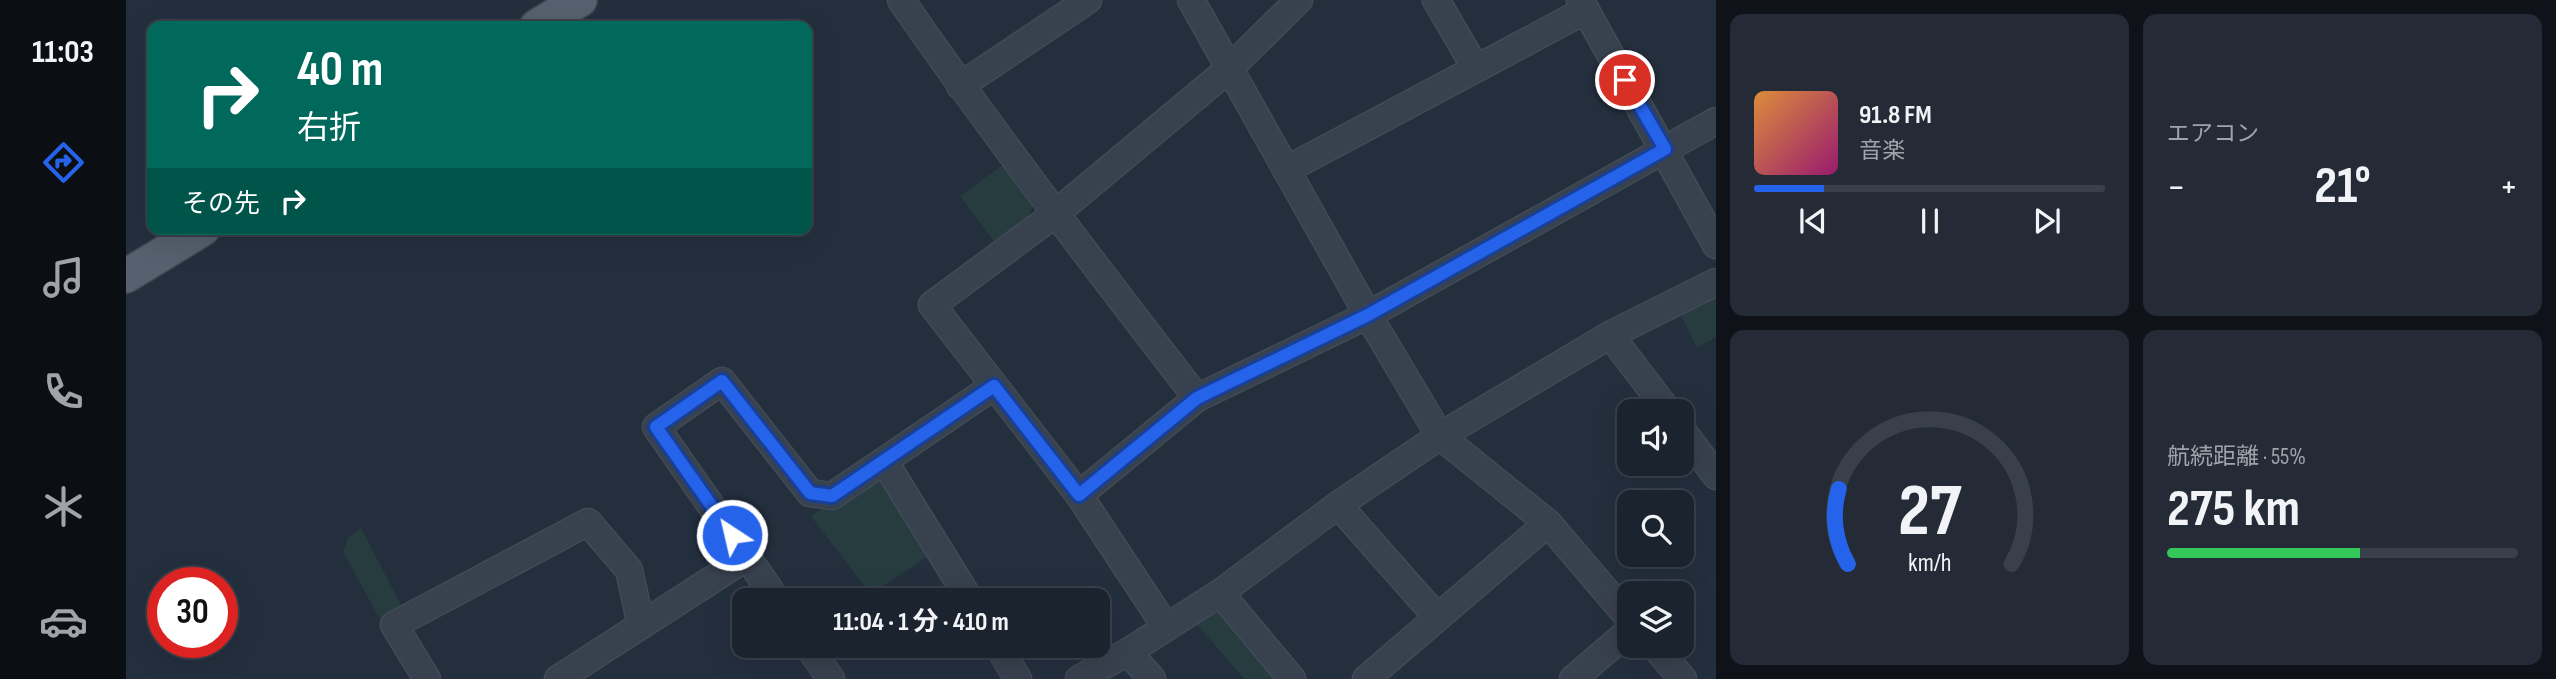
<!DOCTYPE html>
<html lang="ja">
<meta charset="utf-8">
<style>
:root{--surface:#1b232e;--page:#242b36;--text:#f1f3f6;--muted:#a0a4aa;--line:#39404a;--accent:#2563eb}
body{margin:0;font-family:"Sofia Sans Condensed","Noto Sans JP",sans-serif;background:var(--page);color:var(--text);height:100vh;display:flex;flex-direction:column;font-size:26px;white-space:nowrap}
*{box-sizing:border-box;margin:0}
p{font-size:23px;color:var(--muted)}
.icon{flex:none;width:38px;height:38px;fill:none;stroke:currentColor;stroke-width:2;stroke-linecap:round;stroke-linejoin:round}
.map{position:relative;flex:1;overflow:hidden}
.sheet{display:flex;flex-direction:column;gap:14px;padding:14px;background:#0f1319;width:840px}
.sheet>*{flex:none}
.banner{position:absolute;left:21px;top:21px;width:665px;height:214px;border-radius:14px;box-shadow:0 7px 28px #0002,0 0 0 2px var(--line);background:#00695c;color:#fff;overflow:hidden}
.tools{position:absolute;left:1491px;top:399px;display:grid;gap:14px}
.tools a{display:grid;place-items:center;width:77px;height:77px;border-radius:14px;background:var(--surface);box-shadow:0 7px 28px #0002,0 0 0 2px var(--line);font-size:35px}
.speed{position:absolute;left:21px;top:567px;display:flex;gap:14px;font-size:35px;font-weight:700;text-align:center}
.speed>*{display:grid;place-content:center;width:91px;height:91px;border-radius:50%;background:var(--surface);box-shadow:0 7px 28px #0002,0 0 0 2px var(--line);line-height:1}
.speed .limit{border:10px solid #d22;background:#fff;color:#111}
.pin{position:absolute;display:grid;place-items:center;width:60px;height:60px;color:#fff;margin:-30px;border:4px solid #fff;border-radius:50%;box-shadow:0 2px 7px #0007}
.me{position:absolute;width:77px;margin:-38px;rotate:325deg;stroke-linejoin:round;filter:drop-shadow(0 0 5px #0008)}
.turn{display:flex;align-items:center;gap:24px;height:147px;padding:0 35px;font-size:32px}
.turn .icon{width:91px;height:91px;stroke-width:2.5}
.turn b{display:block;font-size:49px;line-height:60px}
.then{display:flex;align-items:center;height:66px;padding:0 35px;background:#0003;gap:14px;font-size:26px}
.big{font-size:52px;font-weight:700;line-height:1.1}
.sheet .widget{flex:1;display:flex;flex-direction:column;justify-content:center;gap:10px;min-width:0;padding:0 24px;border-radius:14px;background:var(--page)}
.sheet .dial{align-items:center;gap:0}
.dial svg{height:182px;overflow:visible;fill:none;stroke:var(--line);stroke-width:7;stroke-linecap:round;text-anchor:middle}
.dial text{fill:var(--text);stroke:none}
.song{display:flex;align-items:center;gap:21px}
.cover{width:84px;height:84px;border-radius:10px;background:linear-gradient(135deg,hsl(30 70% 55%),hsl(320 70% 35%))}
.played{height:7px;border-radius:4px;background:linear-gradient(90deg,var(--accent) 20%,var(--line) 20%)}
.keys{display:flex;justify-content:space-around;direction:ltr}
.heat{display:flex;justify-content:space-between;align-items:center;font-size:38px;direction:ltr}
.charge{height:10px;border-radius:5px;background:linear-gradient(90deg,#34c759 55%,var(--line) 0)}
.sheet .tiles{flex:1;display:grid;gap:14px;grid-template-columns:repeat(2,1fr)}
.trip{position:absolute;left:606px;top:588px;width:378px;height:70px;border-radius:14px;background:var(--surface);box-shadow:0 7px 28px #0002,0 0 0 2px var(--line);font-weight:700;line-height:70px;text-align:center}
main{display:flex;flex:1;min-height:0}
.menu{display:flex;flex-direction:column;width:126px;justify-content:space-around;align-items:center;background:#0b0e12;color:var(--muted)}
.menu .icon{width:49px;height:49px}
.menu .on{color:var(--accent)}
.menu b{font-size:32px;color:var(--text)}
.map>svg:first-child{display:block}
.green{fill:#263c3f}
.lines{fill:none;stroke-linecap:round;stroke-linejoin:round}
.minor-casing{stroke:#414a57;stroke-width:29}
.major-casing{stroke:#414a57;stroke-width:36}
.minor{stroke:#38414e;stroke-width:26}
.major{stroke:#56606e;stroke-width:33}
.route-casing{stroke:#184099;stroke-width:18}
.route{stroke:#2563eb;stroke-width:12}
</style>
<main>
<nav class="menu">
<b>11:03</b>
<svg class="icon on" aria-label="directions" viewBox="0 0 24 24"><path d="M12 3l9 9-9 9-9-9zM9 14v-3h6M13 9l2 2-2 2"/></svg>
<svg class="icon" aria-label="music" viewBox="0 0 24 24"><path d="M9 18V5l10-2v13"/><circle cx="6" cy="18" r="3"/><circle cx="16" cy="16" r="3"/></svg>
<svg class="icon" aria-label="phone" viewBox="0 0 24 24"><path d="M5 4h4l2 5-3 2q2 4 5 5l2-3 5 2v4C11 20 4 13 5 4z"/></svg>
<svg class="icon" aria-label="climate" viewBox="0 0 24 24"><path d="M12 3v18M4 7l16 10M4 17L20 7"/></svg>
<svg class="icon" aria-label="car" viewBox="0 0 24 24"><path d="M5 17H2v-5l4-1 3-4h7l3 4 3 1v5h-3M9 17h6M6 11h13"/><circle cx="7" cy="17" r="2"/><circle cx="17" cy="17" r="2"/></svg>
</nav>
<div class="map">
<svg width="1590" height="679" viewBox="0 0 1590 679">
<rect width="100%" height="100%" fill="#242f3e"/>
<g class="green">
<polygon points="878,164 907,205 900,224 872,247 834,196"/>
<polygon points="1590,295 1590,337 1571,348 1554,313"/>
<polygon points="740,480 758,482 803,555 745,595 685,516"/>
<polygon points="235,528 276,607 254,619 217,552 222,538"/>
<polygon points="1081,613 1099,614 1155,679 1118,679 1069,622"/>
</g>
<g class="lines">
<defs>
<g id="minor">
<path d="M 775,0 C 869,136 970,267 1071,398"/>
<polyline points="1065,0 1242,315 1314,436 1422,523 1503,618"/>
<polyline points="1173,0 1104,68 929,214 806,305 953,495 1071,398 1242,315 1590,121"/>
<polyline points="1310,0 1349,67"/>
<polyline points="1454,0 1590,245"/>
<polyline points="834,86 962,0"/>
<polyline points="1160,170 1460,10"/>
<polyline points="1484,335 1542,411"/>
<polyline points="1556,430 1590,476"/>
<polyline points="953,495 1040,627"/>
<polyline points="1212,505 1311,617"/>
<polyline points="1094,593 1166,679"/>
<polyline points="651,600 530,427 596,381 684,493 706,496 758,461"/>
<polyline points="844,600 758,461 868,386"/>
<polyline points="682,646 705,679"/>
<polyline points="872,646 892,679"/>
<polyline points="1528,646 1557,679"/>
<polyline points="1002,652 1026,679"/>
<polyline points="301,679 268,625 462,522 503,570 515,625"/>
<polyline points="432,679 621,557"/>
<polyline points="953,679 1002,652 1094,593 1212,505 1314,436 1484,335 1590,282"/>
<polyline points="1240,679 1422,523"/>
<polyline points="1447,679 1503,631"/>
</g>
<g id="major">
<polyline points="411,26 454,0"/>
<polyline points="0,276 77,229"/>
</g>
</defs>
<use href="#minor" class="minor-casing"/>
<use href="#major" class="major-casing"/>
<use href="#minor" class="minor"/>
<use href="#major" class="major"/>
</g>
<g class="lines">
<defs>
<polyline id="route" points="606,535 530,427 596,381 684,493 706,496 868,386 953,495 1071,398 1242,315 1539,149 1499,80"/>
</defs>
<use href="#route" class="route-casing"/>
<use href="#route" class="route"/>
</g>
</svg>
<div class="tools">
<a><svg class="icon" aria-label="sound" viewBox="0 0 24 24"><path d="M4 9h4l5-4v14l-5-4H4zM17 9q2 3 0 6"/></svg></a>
<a><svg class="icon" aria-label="search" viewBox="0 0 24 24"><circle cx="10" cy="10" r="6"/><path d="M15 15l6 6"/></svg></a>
<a><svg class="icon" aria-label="layers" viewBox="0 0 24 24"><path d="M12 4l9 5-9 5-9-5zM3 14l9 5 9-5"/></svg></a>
</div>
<div class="speed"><div class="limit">30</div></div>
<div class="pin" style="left:1499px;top:80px;background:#d93025"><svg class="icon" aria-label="arrive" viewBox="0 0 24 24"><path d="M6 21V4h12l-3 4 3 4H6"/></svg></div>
<svg class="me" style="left:606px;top:535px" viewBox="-20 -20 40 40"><circle r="17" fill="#2563eb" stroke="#fff" stroke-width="3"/><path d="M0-11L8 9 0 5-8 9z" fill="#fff"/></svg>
<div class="trip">11:04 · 1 分 · 410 m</div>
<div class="banner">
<div class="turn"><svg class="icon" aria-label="right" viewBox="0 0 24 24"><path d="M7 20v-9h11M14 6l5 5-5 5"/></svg><div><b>40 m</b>右折</div></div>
<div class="then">その先<svg class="icon" aria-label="right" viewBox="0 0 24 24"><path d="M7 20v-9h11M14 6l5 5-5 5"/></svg></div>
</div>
</div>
<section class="sheet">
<div class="tiles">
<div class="widget">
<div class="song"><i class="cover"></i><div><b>91.8 FM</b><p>音楽</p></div></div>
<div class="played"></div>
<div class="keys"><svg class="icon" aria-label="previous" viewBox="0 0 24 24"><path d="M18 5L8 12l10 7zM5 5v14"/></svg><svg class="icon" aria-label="pause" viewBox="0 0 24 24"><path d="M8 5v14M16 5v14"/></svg><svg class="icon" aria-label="next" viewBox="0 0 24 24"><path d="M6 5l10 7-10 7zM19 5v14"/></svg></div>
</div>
<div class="widget"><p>エアコン</p>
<div class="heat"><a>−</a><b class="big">21°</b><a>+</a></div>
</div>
<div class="widget dial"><svg viewBox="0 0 100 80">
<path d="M14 69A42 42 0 1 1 86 69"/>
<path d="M14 69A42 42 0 0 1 10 36" stroke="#2563eb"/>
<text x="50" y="56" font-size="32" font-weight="700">27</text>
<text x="50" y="72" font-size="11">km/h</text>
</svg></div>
<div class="widget"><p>航続距離 · 55%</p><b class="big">275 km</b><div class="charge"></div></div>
</div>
</section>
</main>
